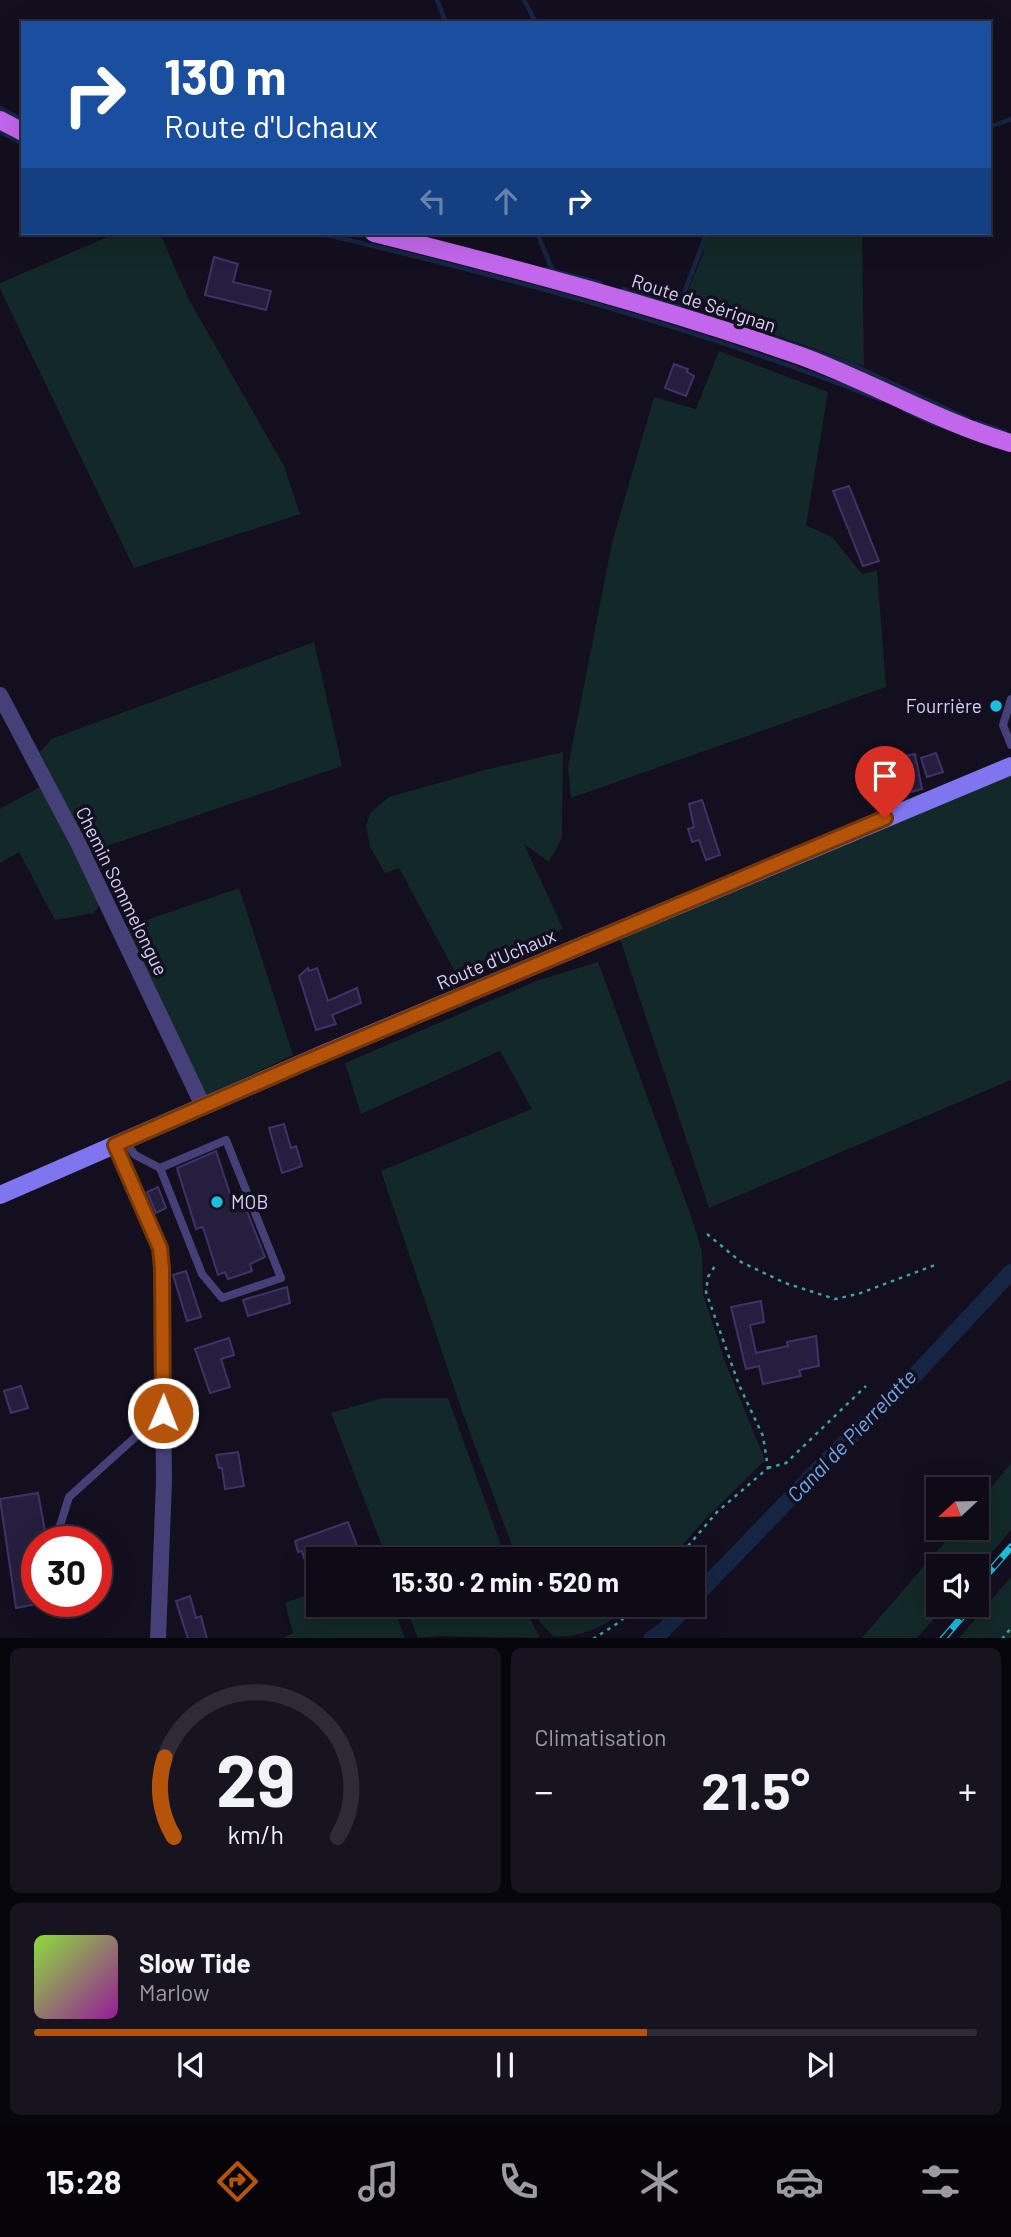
<!DOCTYPE html>
<html lang="fr">
<meta charset="utf-8">
<style>
:root{--surface:#0e0b17;--page:#171420;--text:#f1f3f6;--muted:#9b9ba1;--line:#2e2b36;--accent:#b45309}
body{margin:0;font-family:Barlow,sans-serif;background:var(--page);color:var(--text);height:100vh;display:flex;flex-direction:column;font-size:26px;white-space:nowrap}
*{box-sizing:border-box;margin:0}
p{font-size:23px;color:var(--muted)}
.icon{flex:none;width:38px;height:38px;fill:none;stroke:currentColor;stroke-width:2;stroke-linecap:round;stroke-linejoin:round}
.map{position:relative;height:1638px;overflow:hidden}
.side{display:flex;flex-direction:column;gap:10px;padding:10px;background:#08060d;flex:1}
.side>*{flex:none}
.top-card{position:absolute;left:21px;top:21px;width:970px;height:214px;border-radius:0px;box-shadow:0 7px 28px #0002,0 0 0 2px var(--line);background:#1a4fa0;color:#fff;overflow:hidden}
.needle{width:46px;rotate:248deg}
.tools{position:absolute;left:926px;top:1477px;display:grid;gap:14px}
.tools a{display:grid;place-items:center;width:63px;height:63px;border-radius:0px;background:var(--surface);box-shadow:0 7px 28px #0002,0 0 0 2px var(--line);font-size:35px}
.speed{position:absolute;left:21px;top:1526px;display:flex;gap:14px;font-size:35px;font-weight:700;text-align:center}
.speed>*{display:grid;place-content:center;width:91px;height:91px;border-radius:50%;background:var(--surface);box-shadow:0 7px 28px #0002,0 0 0 2px var(--line);line-height:1}
.speed .limit{border:10px solid #d22;background:#fff;color:#111}
.pin{position:absolute;display:grid;place-items:center;width:60px;height:60px;color:#fff;margin:-72px -30px;border-radius:50% 50% 50% 0;rotate:-45deg;box-shadow:0 0 7px #0007}
.pin .icon{rotate:45deg}
.me{position:absolute;width:77px;margin:-38px;rotate:1deg;stroke-linejoin:round;filter:drop-shadow(0 0 5px #0008)}
.turn{display:flex;align-items:center;gap:24px;height:147px;padding:0 28px;font-size:32px}
.turn .icon{width:91px;height:91px;stroke-width:2.5}
.turn b{display:block;font-size:49px;line-height:60px}
.lanes{display:flex;align-items:center;height:66px;padding:0 28px;background:#0003;justify-content:center;gap:35px;direction:ltr}
.lanes .off{opacity:.35}
.big{font-size:52px;font-weight:700;line-height:1.1}
.side .widget{flex:1;display:flex;flex-direction:column;justify-content:center;gap:10px;min-width:0;padding:0 24px;border-radius:10px;background:var(--page)}
.side .dial{align-items:center;gap:0}
.dial svg{height:182px;overflow:visible;fill:none;stroke:var(--line);stroke-width:7;stroke-linecap:round;text-anchor:middle}
.dial text{fill:var(--text);stroke:none}
.song{display:flex;align-items:center;gap:21px}
.cover{width:84px;height:84px;border-radius:10px;background:linear-gradient(135deg,hsl(90 70% 55%),hsl(300 70% 35%))}
.played{height:7px;border-radius:4px;background:linear-gradient(90deg,var(--accent) 65%,var(--line) 65%)}
.keys{display:flex;justify-content:space-around;direction:ltr}
.heat{display:flex;justify-content:space-between;align-items:center;font-size:38px;direction:ltr}
.side .tiles{flex:1;display:grid;gap:10px;grid-template-columns:1fr 1fr}
.widget:last-child{grid-column:span 2}
.trip{position:absolute;left:306px;top:1547px;width:399px;height:70px;border-radius:0px;background:var(--surface);box-shadow:0 7px 28px #0002,0 0 0 2px var(--line);font-weight:700;line-height:70px;text-align:center}
.tabs{display:flex;height:112px;justify-content:space-around;align-items:center;background:#060409;color:var(--muted)}
.tabs .icon{width:49px;height:49px}
.tabs .on{color:var(--accent)}
.tabs b{font-size:32px;color:var(--text)}
.map>svg:first-child{display:block}
.green{fill:#132828}
.lines{fill:none;stroke-linecap:round;stroke-linejoin:round}
.stream{stroke:#152543;stroke-width:4.5}
.canal{stroke:#152543;stroke-width:16}
.building{fill:#261e3e;stroke:#403267;stroke-width:2}
.path{stroke:#3ca4a4;stroke-width:2.5;stroke-dasharray:3.5 5;stroke-linecap:butt}
.service{stroke:#454078;stroke-width:8}
.minor{stroke:#454078;stroke-width:16}
.secondary{stroke:#7f75ee;stroke-width:18}
.primary{stroke:#c267ec;stroke-width:18}
.rail-casing{stroke:#1bbedd;stroke-width:7}
.rail{stroke:#130f1f;stroke-width:4.5;stroke-dasharray:13;stroke-linecap:butt}
.route-casing{stroke:#753606;stroke-width:18}
.route{stroke:#b45309;stroke-width:12}
.poi-dot{fill:#1bbedd;stroke:#130f1f;stroke-width:2.5}
.labels{text-anchor:middle;stroke-width:7;stroke-linejoin:round;paint-order:stroke}
.street-label{font-size:19px;fill:#d9d3fa;stroke:#130f1f}
.poi-label{font-size:19px;fill:#d9d3fa;stroke:#130f1f;text-anchor:end}
.water-label{font-size:21px;font-style:italic;fill:#6daaed;stroke:#130f1f}
</style>
<div class="map">
<svg width="1011" height="1639" viewBox="0 0 1011 1639">
<rect width="100%" height="100%" fill="#130f1f"/>
<g class="green">
<polygon points="117,233 160,233 188,298 284,466 300,514 134,568 0,289 0,283"/>
<polygon points="702,233 862,233 864,366 683,303 704,251 701,247"/>
<polygon points="719,351 828,392 806,525 832,537 862,574 877,571 886,687 571,798 568,767 612,543 654,397 696,409"/>
<polygon points="314,642 342,766 89,852 40,752 51,739"/>
<polygon points="563,752 562,838 549,862 524,844 563,929 459,979 399,868 385,873 370,847 366,825 371,812 389,797 485,770"/>
<polygon points="1011,776 1011,1080 709,1208 619,936"/>
<polygon points="40,787 100,904 94,913 55,920 19,852 0,863 0,809"/>
<polygon points="239,888 293,1055 206,1096 124,928"/>
<polygon points="598,962 691,1216 702,1252 703,1294 725,1362 765,1460 704,1520 671,1559 517,1559 462,1411 381,1171 532,1109 500,1051 361,1114 345,1063 539,980"/>
<polygon points="383,1398 448,1398 506,1559 387,1559 331,1413"/>
<polygon points="1011,1463 1011,1530 977,1570 976,1566 938,1566 938,1605 946,1605 917,1638 862,1638 957,1528 976,1528 977,1505"/>
<polygon points="1011,1577 1011,1638 959,1638"/>
<polygon points="318,1591 318,1605 392,1605 405,1638 283,1638 293,1633 285,1603"/>
<polygon points="405,1605 523,1605 540,1638 439,1636 418,1638"/>
<path d="M 534,1605 L 631,1605 C 612,1623 581,1639 553,1636 L 540,1622 Z"/>
</g>
<g class="lines">
<g class="stream">
<polyline points="437,0 446,23"/>
<polyline points="524,0 536,23"/>
<polyline points="0,108 23,120"/>
<polyline points="989,127 1011,119"/>
<polyline points="0,132 23,144"/>
<path d="M 319,233 C 510,278 699,328 881,400"/>
<polyline points="537,233 553,271"/>
<polyline points="546,269 600,283"/>
<polyline points="623,289 851,364 968,419"/>
<polyline points="679,306 707,233"/>
<polyline points="904,410 937,425"/>
<polyline points="976,422 1005,432"/>
</g>
<g class="canal">
<polyline points="693,1599 828,1459 914,1376 1011,1272"/>
<polyline points="651,1639 662,1632 688,1605"/>
</g>
</g>
<g class="building">
<polygon points="214,257 238,264 233,282 271,291 266,310 205,295"/>
<polygon points="674,364 688,369 687,372 694,376 686,396 665,388"/>
<polygon points="849,486 879,561 863,566 833,491"/>
<polygon points="936,753 943,772 927,777 921,758"/>
<polygon points="915,754 922,789 911,792 905,756"/>
<polygon points="702,800 720,855 706,860 699,840 692,842 688,829 694,827 689,804"/>
<polygon points="308,968 309,971 317,968 328,1001 357,988 361,1003 332,1015 336,1024 316,1030 299,976"/>
<polygon points="284,1124 291,1148 296,1146 302,1166 282,1173 269,1128"/>
<polygon points="216,1151 232,1200 241,1196 265,1257 250,1264 252,1271 228,1279 225,1272 218,1275 203,1227 196,1229 177,1168"/>
<polygon points="158,1187 166,1208 156,1213 147,1192"/>
<polygon points="186,1271 201,1317 187,1321 173,1275"/>
<polygon points="287,1287 290,1303 248,1316 243,1300"/>
<polygon points="761,1301 764,1322 750,1325 756,1353 788,1346 787,1342 816,1336 819,1366 799,1370 801,1376 763,1384 759,1366 746,1369 731,1307"/>
<polygon points="229,1338 234,1355 221,1359 230,1387 210,1393 195,1349"/>
<polygon points="21,1386 28,1408 11,1413 4,1391"/>
<polygon points="238,1452 244,1486 225,1489 222,1468 219,1468 216,1455"/>
<polygon points="38,1493 47,1542 37,1542 37,1604 16,1608 0,1499"/>
<polygon points="348,1522 362,1559 309,1559 308,1557 304,1558 302,1551 298,1552 295,1541"/>
<polygon points="190,1596 196,1618 201,1616 207,1639 188,1639 176,1601"/>
</g>
<g class="lines">
<g class="path">
<polyline points="707,1234 741,1262 785,1283 835,1299 858,1294 935,1265"/>
<polyline points="768,1468 786,1463 866,1386"/>
<polyline points="677,1559 717,1512 768,1468 763,1436 739,1385 706,1292 708,1277 715,1266"/>
<polyline points="593,1639 618,1623 639,1605"/>
<polyline points="1002,1639 1011,1628"/>
</g>
<g class="service">
<polyline points="1011,699 1003,725 1011,745"/>
<polyline points="125,1141 135,1155 160,1168 226,1140 281,1278 222,1298 202,1274 160,1168"/>
<polyline points="57,1535 69,1497 162,1413"/>
</g>
<g class="minor">
<polyline points="0,695 79,845 203,1106"/>
<polyline points="115,1145 160,1248 162,1268 164,1481 158,1639"/>
</g>
<polyline class="secondary" points="0,1195 323,1054 1011,766"/>
<g class="primary">
<polyline points="0,120 23,132"/>
<path d="M 374,233 C 518,269 661,307 801,356 C 872,382 938,422 1011,443"/>
</g>
<defs>
<g id="rail">
<polyline points="976,1587 1011,1547"/>
<polyline points="943,1639 972,1605"/>
</g>
</defs>
<use href="#rail" class="rail-casing"/>
<use href="#rail" class="rail"/>
</g>
<g class="lines">
<defs>
<polyline id="route" points="163,1413 162,1268 160,1248 115,1145 310,1060 885,818"/>
</defs>
<use href="#route" class="route-casing"/>
<use href="#route" class="route"/>
</g>
<g class="poi-dot">
<circle cx="996" cy="706" r="7"/>
<circle cx="217" cy="1202" r="7"/>
</g>
<g class="labels">
<g class="street-label">
<text transform="translate(704 303) rotate(18)" y="7">Route de Sérignan</text>
<text transform="translate(122 891) rotate(64)" y="7">Chemin Sommelongue</text>
<text transform="translate(496 959) rotate(-23)" y="7">Route d'Uchaux</text>
</g>
<g class="poi-label">
<text x="982" y="713">Fourrière</text>
<text x="231" y="1209" text-anchor="start">MOB</text>
</g>
<g class="water-label">
<text transform="translate(852 1436) rotate(-46)" y="7">Canal de Pierrelatte</text>
</g>
</g>
</svg>
<div class="tools">
<a><svg class="needle" viewBox="-14 -14 28 28"><path d="M0-13l5 13h-10z" fill="#e53935"/><path d="M0 13l5-13h-10z" fill="#9b9ba1"/></svg></a>
<a><svg class="icon" aria-label="sound" viewBox="0 0 24 24"><path d="M4 9h4l5-4v14l-5-4H4zM17 9q2 3 0 6"/></svg></a>
</div>
<div class="speed"><div class="limit">30</div></div>
<div class="pin" style="left:885px;top:818px;background:#d93025"><svg class="icon" aria-label="arrive" viewBox="0 0 24 24"><path d="M6 21V4h12l-3 4 3 4H6"/></svg></div>
<svg class="me" style="left:163px;top:1413px" viewBox="-20 -20 40 40"><circle r="17" fill="#b45309" stroke="#fff" stroke-width="3"/><path d="M0-11L8 9 0 5-8 9z" fill="#fff"/></svg>
<div class="trip">15:30 · 2 min · 520 m</div>
<div class="top-card">
<div class="turn"><svg class="icon" aria-label="right" viewBox="0 0 24 24"><path d="M7 20v-9h11M14 6l5 5-5 5"/></svg><div><b>130 m</b>Route d'Uchaux</div></div>
<div class="lanes"><svg class="icon off" aria-label="left" viewBox="0 0 24 24"><path d="M17 20v-9H6M10 6l-5 5 5 5"/></svg><svg class="icon off" aria-label="ahead" viewBox="0 0 24 24"><path d="M12 20V5M6 11l6-6 6 6"/></svg><svg class="icon" aria-label="right" viewBox="0 0 24 24"><path d="M7 20v-9h11M14 6l5 5-5 5"/></svg></div>
</div>
</div>
<section class="side">
<div class="tiles">
<div class="widget dial"><svg viewBox="0 0 100 80">
<path d="M14 69A42 42 0 1 1 86 69"/>
<path d="M14 69A42 42 0 0 1 10 34" stroke="#b45309"/>
<text x="50" y="56" font-size="32" font-weight="700">29</text>
<text x="50" y="72" font-size="11">km/h</text>
</svg></div>
<div class="widget"><p>Climatisation</p>
<div class="heat"><a>−</a><b class="big">21.5°</b><a>+</a></div>
</div>
<div class="widget">
<div class="song"><i class="cover"></i><div><b>Slow Tide</b><p>Marlow</p></div></div>
<div class="played"></div>
<div class="keys"><svg class="icon" aria-label="previous" viewBox="0 0 24 24"><path d="M18 5L8 12l10 7zM5 5v14"/></svg><svg class="icon" aria-label="pause" viewBox="0 0 24 24"><path d="M8 5v14M16 5v14"/></svg><svg class="icon" aria-label="next" viewBox="0 0 24 24"><path d="M6 5l10 7-10 7zM19 5v14"/></svg></div>
</div>
</div>
</section>
<nav class="tabs">
<b>15:28</b>
<svg class="icon on" aria-label="directions" viewBox="0 0 24 24"><path d="M12 3l9 9-9 9-9-9zM9 14v-3h6M13 9l2 2-2 2"/></svg>
<svg class="icon" aria-label="music" viewBox="0 0 24 24"><path d="M9 18V5l10-2v13"/><circle cx="6" cy="18" r="3"/><circle cx="16" cy="16" r="3"/></svg>
<svg class="icon" aria-label="phone" viewBox="0 0 24 24"><path d="M5 4h4l2 5-3 2q2 4 5 5l2-3 5 2v4C11 20 4 13 5 4z"/></svg>
<svg class="icon" aria-label="climate" viewBox="0 0 24 24"><path d="M12 3v18M4 7l16 10M4 17L20 7"/></svg>
<svg class="icon" aria-label="car" viewBox="0 0 24 24"><path d="M5 17H2v-5l4-1 3-4h7l3 4 3 1v5h-3M9 17h6M6 11h13"/><circle cx="7" cy="17" r="2"/><circle cx="17" cy="17" r="2"/></svg>
<svg class="icon" aria-label="filters" viewBox="0 0 24 24"><path d="M4 7h16M4 17h16"/><circle cx="9" cy="7" r="2"/><circle cx="15" cy="17" r="2"/></svg>
</nav>
